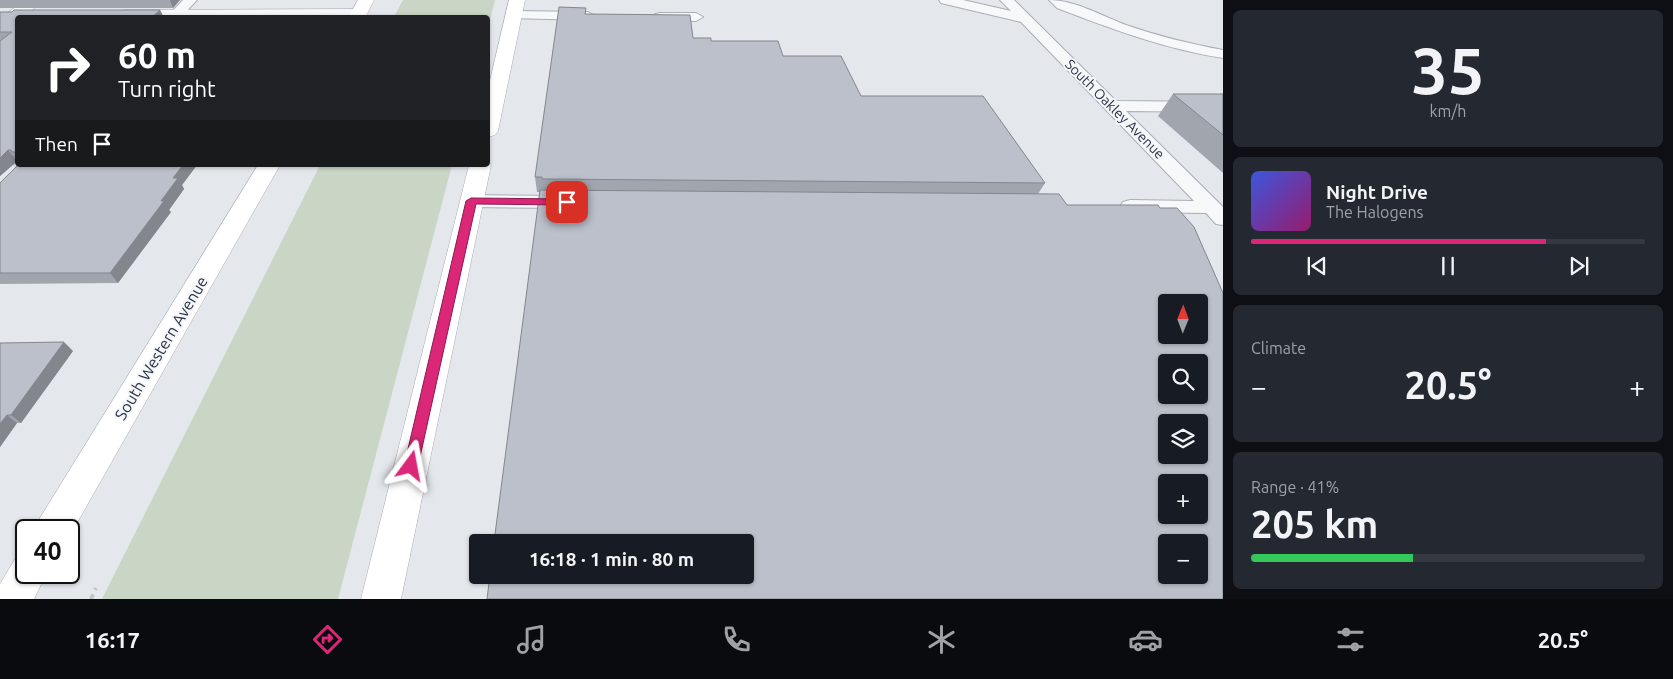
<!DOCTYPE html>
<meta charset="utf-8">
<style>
:root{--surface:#171b24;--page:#242831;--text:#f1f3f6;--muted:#9ea1a6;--line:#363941;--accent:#db2777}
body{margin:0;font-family:Ubuntu,sans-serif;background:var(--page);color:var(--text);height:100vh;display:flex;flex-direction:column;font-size:19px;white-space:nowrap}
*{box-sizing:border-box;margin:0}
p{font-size:16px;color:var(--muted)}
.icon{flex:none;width:28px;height:28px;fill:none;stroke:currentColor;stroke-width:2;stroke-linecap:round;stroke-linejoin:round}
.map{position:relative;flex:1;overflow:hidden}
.details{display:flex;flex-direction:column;gap:10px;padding:10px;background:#0d0f14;width:450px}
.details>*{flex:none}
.guide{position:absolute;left:15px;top:15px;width:475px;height:152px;border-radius:5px;box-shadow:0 1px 4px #0004;background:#202124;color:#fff;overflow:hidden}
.needle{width:32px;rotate:1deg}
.fabs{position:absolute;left:1158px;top:294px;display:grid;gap:10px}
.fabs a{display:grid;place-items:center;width:50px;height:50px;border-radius:5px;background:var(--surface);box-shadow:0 1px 4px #0004;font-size:25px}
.speed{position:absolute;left:15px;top:519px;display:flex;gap:10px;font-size:25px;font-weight:700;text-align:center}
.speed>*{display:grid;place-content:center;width:65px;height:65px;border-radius:50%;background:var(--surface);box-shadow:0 1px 4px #0004;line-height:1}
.speed .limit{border:2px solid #111;border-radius:8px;background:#fff;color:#111}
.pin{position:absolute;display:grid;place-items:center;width:42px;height:42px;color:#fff;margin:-21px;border-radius:10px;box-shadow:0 2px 8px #0006}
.me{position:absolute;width:55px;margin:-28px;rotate:13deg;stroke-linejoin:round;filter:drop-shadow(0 0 4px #0008)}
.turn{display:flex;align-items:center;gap:18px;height:105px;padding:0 20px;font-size:22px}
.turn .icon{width:65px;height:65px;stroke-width:2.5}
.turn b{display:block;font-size:35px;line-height:42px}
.then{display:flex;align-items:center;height:48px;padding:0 20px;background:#0003;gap:10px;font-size:19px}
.big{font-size:38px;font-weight:700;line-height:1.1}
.details .tile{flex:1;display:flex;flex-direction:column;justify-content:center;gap:8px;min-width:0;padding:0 18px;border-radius:8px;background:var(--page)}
.details .dial{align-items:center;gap:0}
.dial b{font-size:65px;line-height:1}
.song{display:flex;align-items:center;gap:15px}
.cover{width:60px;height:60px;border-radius:8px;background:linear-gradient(135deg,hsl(230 70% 55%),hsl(320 70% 35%))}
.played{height:5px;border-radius:2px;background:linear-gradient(90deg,var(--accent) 75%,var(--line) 75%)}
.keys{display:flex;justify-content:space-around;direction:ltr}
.heat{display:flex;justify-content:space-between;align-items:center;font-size:28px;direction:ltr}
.charge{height:8px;border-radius:4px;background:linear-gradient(90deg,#34c759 41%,var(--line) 0)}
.trip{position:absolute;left:469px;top:534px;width:285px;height:50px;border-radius:5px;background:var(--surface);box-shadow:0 1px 4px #0004;font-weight:700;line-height:50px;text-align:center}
.tab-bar{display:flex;height:80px;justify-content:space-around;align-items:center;background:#090b0e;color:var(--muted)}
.tab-bar .icon{width:35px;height:35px}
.tab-bar .selected{color:var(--accent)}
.tab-bar b{font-size:22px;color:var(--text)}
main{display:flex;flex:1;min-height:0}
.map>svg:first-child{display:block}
.green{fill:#c9d6c5}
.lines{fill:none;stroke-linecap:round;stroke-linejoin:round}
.lane-casing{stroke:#a9aeb7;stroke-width:2}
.street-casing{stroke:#a9aeb7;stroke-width:1}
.secondary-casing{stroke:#a9aeb7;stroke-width:1}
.path{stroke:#c2c5cb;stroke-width:4;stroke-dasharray:5 5;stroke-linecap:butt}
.lane{fill:#f7f8fa;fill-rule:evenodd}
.street{fill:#f7f8fa;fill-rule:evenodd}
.secondary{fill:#fff;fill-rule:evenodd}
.wall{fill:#a1a5ae}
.shaded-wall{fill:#83868d}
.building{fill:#bbc0ca;stroke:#83868d;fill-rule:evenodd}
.route{fill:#db2777;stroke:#8e194d}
.labels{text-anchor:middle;stroke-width:4;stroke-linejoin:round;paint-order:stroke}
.far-street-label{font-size:14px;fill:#2b3445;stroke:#f4f6f9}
.street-label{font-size:16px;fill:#2b3445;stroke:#f4f6f9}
</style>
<main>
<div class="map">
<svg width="1223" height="599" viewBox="0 0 1223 599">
<rect width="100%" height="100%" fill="#e4e7ec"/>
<g class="green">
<polygon points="403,0 495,0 488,28 488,18 394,17"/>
<polygon points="320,165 452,165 338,599 102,599"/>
</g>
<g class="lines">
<defs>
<g id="lane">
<polygon points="183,0 197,0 180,18 166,18"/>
<polygon points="939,0 963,0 1011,11 1000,0 1014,0 1116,101 1223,102 1223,112 1126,111 1223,207 1223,225 1216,224 1206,213 1130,212 1123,210 1120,206 1123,202 1130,200 1194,201 1021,22 941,3"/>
<path d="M 1049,0 C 1075,0 1102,16 1126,25 C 1158,36 1190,44 1223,50 L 1223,58 C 1165,49 1112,29 1057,8 Z"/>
<polygon points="514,11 588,12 595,16 588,20 509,18 507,15"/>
<polygon points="660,13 696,13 703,17 696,21 655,20 653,17 655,14"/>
<polygon points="471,195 568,196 575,198 578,202 575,206 568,208 471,207 464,205 461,201 464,197"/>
</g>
<g id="street">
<polygon points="26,0 44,0 22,18 18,18 18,21 6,30 0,31 0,18"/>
<polygon points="357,9 363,11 365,14 363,17 117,18 116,15 118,11 124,10"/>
</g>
<g id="secondary">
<polygon points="358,0 374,0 365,18 348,18"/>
<polygon points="509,0 525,0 498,131 495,135 488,137 488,89"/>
<polygon points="488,160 491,165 401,599 361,599 469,165 488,165"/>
<polygon points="258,165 280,165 69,537 69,530 35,530 40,518"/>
<polygon points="26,554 26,572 47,572 34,599 0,599 0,584 15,559"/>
</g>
</defs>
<use href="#lane" class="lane-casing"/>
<use href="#street" class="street-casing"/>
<use href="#secondary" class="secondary-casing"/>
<polyline class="path" points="91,599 96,588"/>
<use href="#lane" class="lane"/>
<use href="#street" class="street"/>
<use href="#secondary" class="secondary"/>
</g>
<g class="wall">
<polygon points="0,0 180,0 173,8 0,8"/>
<polygon points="586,8 586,14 693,38 783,56 861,96 1045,183 1038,194 1067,205 1160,208 537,192 535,177"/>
<polygon points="160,10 164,18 18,18 18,161 0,176 0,12"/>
<polygon points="1173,94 1223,94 1223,173 1158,116"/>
<polygon points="18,165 197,165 182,185 184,189 169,210 171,212 118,283 0,284 0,183"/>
<polygon points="0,343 73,351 21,423 17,423 0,447"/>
</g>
<g class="shaded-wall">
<polygon points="170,0 180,0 173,8"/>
<polygon points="160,10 164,18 151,18"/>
<polygon points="8,150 17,161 0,176 0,158"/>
<polygon points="183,165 197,165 182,185 184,189 169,210 171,212 118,283 110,273 161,201 173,178"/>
<polygon points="64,342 73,351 21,423 11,415"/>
<polygon points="7,415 17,423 0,447 0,424"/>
</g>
<g class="building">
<polygon points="559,7 586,8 585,14 690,15 693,38 711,38 711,41 778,41 783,56 841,56 861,96 983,96 1045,183 542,179 542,177 535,177"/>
<polygon points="14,10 160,10 151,18 18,18 18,152 12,152 11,150 8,150 0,158 0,41 12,32 0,32 0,12 12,12"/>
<polygon points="1173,94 1223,94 1223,135"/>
<polygon points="18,165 183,165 173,178 178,178 161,201 164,201 110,273 0,273 0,183"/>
<path d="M 540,190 L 1059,194 L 1067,205 L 1158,205 L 1160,208 L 1177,208 L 1194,227 L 1223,293 L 1223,599 L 487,599 L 490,575 L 745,575 L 745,542 L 494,542 ZM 1166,302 L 1199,302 L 1199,335 L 1166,335 ZM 1166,362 L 1199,362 L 1199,395 L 1166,395 ZM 1166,422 L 1199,422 L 1199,455 L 1166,455 ZM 1166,482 L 1199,482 L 1199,515 L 1166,515 ZM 1166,542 L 1199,542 L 1199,575 L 1166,575 Z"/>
<polygon points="64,342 11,415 7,415 0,424 0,343"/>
</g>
<polygon class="route" points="471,198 567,199 572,202 567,205 476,204 418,466 416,471 411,473 406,471 404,466 466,201"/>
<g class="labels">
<g class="far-street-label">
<text transform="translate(1115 109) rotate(45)" y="5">South Oakley Avenue</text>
</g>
<g class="street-label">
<text transform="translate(161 348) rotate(-59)" y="6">South Western Avenue</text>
</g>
</g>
</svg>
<div class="fabs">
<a><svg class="needle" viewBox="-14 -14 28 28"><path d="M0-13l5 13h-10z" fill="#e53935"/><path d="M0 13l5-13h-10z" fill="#9ea1a6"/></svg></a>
<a><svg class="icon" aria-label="search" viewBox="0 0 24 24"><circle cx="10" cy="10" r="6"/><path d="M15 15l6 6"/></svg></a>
<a><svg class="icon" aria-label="layers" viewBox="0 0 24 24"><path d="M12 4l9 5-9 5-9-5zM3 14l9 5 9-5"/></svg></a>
<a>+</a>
<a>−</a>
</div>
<div class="speed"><div class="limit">40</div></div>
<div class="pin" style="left:567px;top:202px;background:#d93025"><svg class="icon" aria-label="arrive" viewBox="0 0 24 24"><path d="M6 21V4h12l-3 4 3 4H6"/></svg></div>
<svg class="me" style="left:411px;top:466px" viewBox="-20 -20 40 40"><path d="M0-17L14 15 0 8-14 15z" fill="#db2777" stroke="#fff" stroke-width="4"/></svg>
<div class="trip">16:18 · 1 min · 80 m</div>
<div class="guide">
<div class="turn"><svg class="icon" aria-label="right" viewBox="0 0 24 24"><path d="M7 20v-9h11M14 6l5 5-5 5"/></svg><div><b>60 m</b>Turn right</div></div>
<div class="then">Then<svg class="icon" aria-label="arrive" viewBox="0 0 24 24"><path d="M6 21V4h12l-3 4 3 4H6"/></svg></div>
</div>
</div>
<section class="details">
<div class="tile dial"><b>35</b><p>km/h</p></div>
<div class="tile">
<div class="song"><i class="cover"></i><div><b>Night Drive</b><p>The Halogens</p></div></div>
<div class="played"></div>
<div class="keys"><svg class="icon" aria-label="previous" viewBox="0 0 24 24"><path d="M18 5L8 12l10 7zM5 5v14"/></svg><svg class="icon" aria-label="pause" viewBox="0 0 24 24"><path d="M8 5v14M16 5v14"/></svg><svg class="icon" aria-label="next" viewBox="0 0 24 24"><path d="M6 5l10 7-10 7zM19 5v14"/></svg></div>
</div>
<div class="tile"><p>Climate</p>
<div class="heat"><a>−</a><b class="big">20.5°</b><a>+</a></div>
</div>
<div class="tile"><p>Range · 41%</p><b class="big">205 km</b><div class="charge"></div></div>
</section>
</main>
<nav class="tab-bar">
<b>16:17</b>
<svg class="icon selected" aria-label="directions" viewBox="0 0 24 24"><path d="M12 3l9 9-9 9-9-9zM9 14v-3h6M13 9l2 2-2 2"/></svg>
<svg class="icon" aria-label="music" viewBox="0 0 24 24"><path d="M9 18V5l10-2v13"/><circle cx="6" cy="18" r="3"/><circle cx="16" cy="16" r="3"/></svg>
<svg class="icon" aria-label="phone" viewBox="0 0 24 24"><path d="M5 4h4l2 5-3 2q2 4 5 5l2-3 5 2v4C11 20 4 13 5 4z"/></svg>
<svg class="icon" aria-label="climate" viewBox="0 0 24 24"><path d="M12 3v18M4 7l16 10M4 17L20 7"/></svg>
<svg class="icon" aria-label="car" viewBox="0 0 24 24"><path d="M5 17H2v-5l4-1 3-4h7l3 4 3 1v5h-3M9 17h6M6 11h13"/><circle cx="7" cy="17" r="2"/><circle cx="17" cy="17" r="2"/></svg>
<svg class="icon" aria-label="filters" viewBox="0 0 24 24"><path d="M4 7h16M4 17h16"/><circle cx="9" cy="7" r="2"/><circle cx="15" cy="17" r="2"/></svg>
<b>20.5°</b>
</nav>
